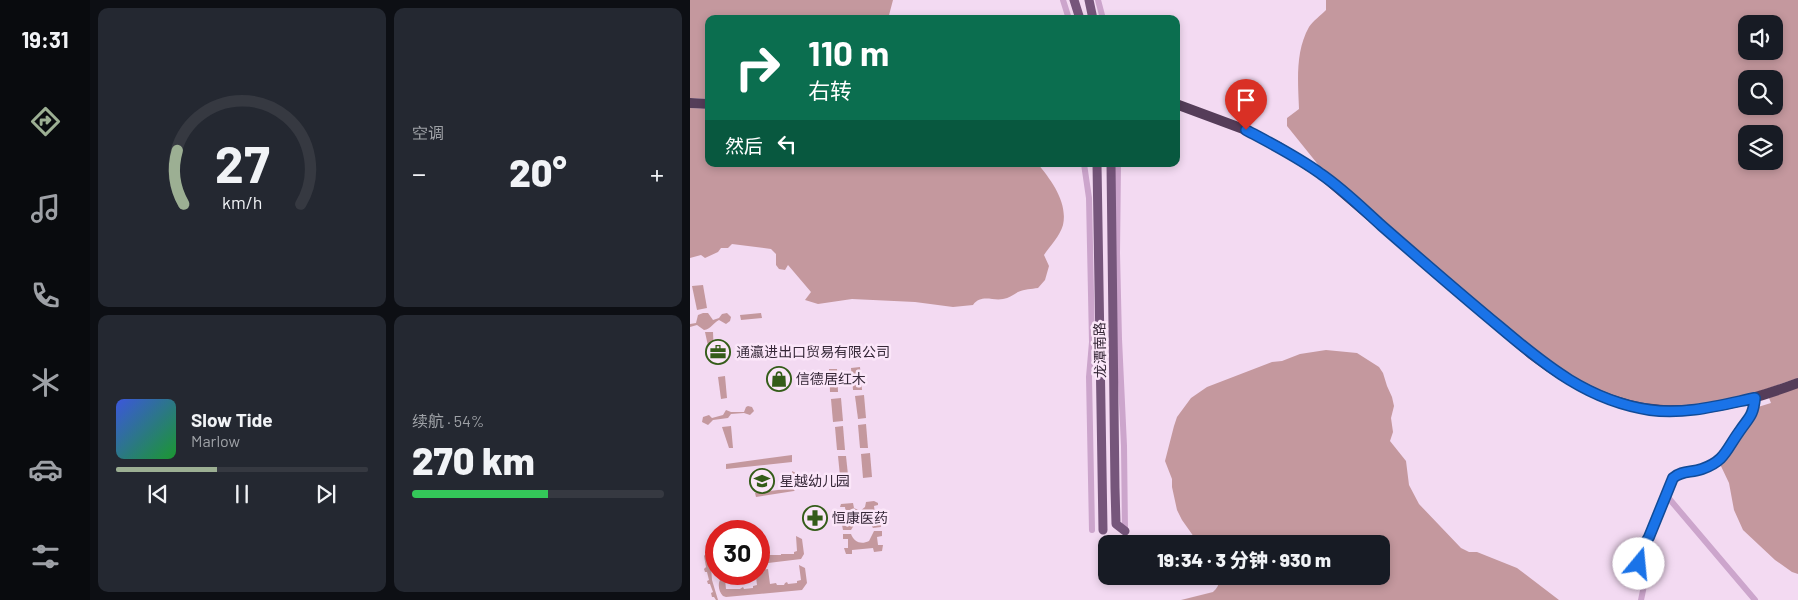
<!DOCTYPE html>
<html lang="zh">
<meta charset="utf-8">
<style>
:root{--surface:#171b24;--page:#242831;--text:#f1f3f6;--muted:#9ea1a6;--line:#363941;--accent:#9caf93}
body{margin:0;font-family:Barlow,"Noto Sans SC",sans-serif;background:var(--page);color:var(--text);height:100vh;display:flex;flex-direction:column;font-size:19px;white-space:nowrap}
*{box-sizing:border-box;margin:0}
p{font-size:16px;color:var(--muted)}
.icon{flex:none;width:28px;height:28px;fill:none;stroke:currentColor;stroke-width:2;stroke-linecap:round;stroke-linejoin:round}
.map{position:relative;flex:1;overflow:hidden}
.panel{display:flex;flex-direction:column;gap:8px;padding:8px;background:#0d0f14;width:600px}
.panel>*{flex:none}
.guide{position:absolute;left:15px;top:15px;width:475px;height:152px;border-radius:10px;box-shadow:0 2px 8px #0003;background:#0b6e4f;color:#fff;overflow:hidden}
.fabs{position:absolute;left:1048px;top:15px;display:grid;gap:10px}
.fabs a{display:grid;place-items:center;width:45px;height:45px;border-radius:10px;background:var(--surface);box-shadow:0 2px 8px #0003;font-size:25px}
.speed{position:absolute;left:15px;top:520px;display:flex;gap:10px;font-size:25px;font-weight:700;text-align:center}
.speed>*{display:grid;place-content:center;width:65px;height:65px;border-radius:50%;background:var(--surface);box-shadow:0 2px 8px #0003;line-height:1}
.speed .limit{border:8px solid #d22;background:#fff;color:#111}
.pin{position:absolute;display:grid;place-items:center;width:42px;height:42px;color:#fff;margin:-51px -21px;border-radius:50% 50% 50% 0;rotate:-45deg;box-shadow:0 0 5px #0007}
.pin .icon{rotate:45deg}
.me{position:absolute;width:55px;margin:-28px;rotate:17deg;stroke-linejoin:round;filter:drop-shadow(0 0 4px #0008)}
.turn{display:flex;align-items:center;gap:18px;height:105px;padding:0 20px;font-size:22px}
.turn .icon{width:65px;height:65px;stroke-width:2.5}
.turn b{display:block;font-size:35px;line-height:42px}
.then{display:flex;align-items:center;height:48px;padding:0 20px;background:#0003;gap:10px;font-size:19px}
.big{font-size:38px;font-weight:800;line-height:1.1}
.panel .tile{flex:1;display:flex;flex-direction:column;justify-content:center;gap:8px;min-width:0;padding:0 18px;border-radius:10px;background:var(--page)}
.panel .dial{align-items:center;gap:0}
.dial svg{height:130px;overflow:visible;fill:none;stroke:var(--line);stroke-width:7;stroke-linecap:round;text-anchor:middle}
.dial text{fill:var(--text);stroke:none}
.song{display:flex;align-items:center;gap:15px}
.cover{width:60px;height:60px;border-radius:8px;background:linear-gradient(135deg,hsl(230 70% 55%),hsl(130 70% 35%))}
.played{height:5px;border-radius:2px;background:linear-gradient(90deg,var(--accent) 40%,var(--line) 40%)}
.keys{display:flex;justify-content:space-around;direction:ltr}
.heat{display:flex;justify-content:space-between;align-items:center;font-size:28px;direction:ltr}
.charge{height:8px;border-radius:4px;background:linear-gradient(90deg,#34c759 54%,var(--line) 0)}
.panel .tiles{flex:1;display:grid;gap:8px;grid-template-columns:repeat(2,1fr)}
.trip{position:absolute;left:408px;top:535px;width:292px;height:50px;border-radius:10px;background:var(--surface);box-shadow:0 2px 8px #0003;font-weight:800;line-height:50px;text-align:center}
main{display:flex;flex:1;min-height:0}
.menu{display:flex;flex-direction:column;width:90px;justify-content:space-around;align-items:center;background:#090b0e;color:var(--muted)}
.menu .icon{width:35px;height:35px}
.menu .on{color:var(--accent)}
.menu b{font-size:22px;color:var(--text)}
.map>svg:first-child{display:block}
.green{fill:#c4989e;fill-rule:evenodd}
.lines{fill:none;stroke-linecap:round;stroke-linejoin:round}
.minor{stroke:#cca5cc;stroke-width:6}
.major{stroke:#76567b;stroke-width:9}
.highway{stroke:#553d59;stroke-width:10}
.route-casing{stroke:#114b97;stroke-width:12}
.route{stroke:#1a73e8;stroke-width:9}
.labels{text-anchor:middle;stroke-width:5;stroke-linejoin:round;paint-order:stroke}
.street-label{font-size:14px;fill:#352737;stroke:#fbe6f9}
.poi-label{font-size:14px;fill:#352737;stroke:#fbe6f9;text-anchor:start}
</style>
<main>
<nav class="menu">
<b>19:31</b>
<svg class="icon on" aria-label="directions" viewBox="0 0 24 24"><path d="M12 3l9 9-9 9-9-9zM9 14v-3h6M13 9l2 2-2 2"/></svg>
<svg class="icon" aria-label="music" viewBox="0 0 24 24"><path d="M9 18V5l10-2v13"/><circle cx="6" cy="18" r="3"/><circle cx="16" cy="16" r="3"/></svg>
<svg class="icon" aria-label="phone" viewBox="0 0 24 24"><path d="M5 4h4l2 5-3 2q2 4 5 5l2-3 5 2v4C11 20 4 13 5 4z"/></svg>
<svg class="icon" aria-label="climate" viewBox="0 0 24 24"><path d="M12 3v18M4 7l16 10M4 17L20 7"/></svg>
<svg class="icon" aria-label="car" viewBox="0 0 24 24"><path d="M5 17H2v-5l4-1 3-4h7l3 4 3 1v5h-3M9 17h6M6 11h13"/><circle cx="7" cy="17" r="2"/><circle cx="17" cy="17" r="2"/></svg>
<svg class="icon" aria-label="filters" viewBox="0 0 24 24"><path d="M4 7h16M4 17h16"/><circle cx="9" cy="7" r="2"/><circle cx="15" cy="17" r="2"/></svg>
</nav>
<section class="panel">
<div class="tiles">
<div class="tile dial"><svg viewBox="0 0 100 80">
<path d="M14 69A42 42 0 1 1 86 69"/>
<path d="M14 69A42 42 0 0 1 10 36" stroke="#9caf93"/>
<text x="50" y="56" font-size="32" font-weight="700">27</text>
<text x="50" y="72" font-size="11">km/h</text>
</svg></div>
<div class="tile"><p>空调</p>
<div class="heat"><a>−</a><b class="big">20°</b><a>+</a></div>
</div>
<div class="tile">
<div class="song"><i class="cover"></i><div><b>Slow Tide</b><p>Marlow</p></div></div>
<div class="played"></div>
<div class="keys"><svg class="icon" aria-label="previous" viewBox="0 0 24 24"><path d="M18 5L8 12l10 7zM5 5v14"/></svg><svg class="icon" aria-label="pause" viewBox="0 0 24 24"><path d="M8 5v14M16 5v14"/></svg><svg class="icon" aria-label="next" viewBox="0 0 24 24"><path d="M6 5l10 7-10 7zM19 5v14"/></svg></div>
</div>
<div class="tile"><p>续航 · 54%</p><b class="big">270 km</b><div class="charge"></div></div>
</div>
</section>
<div class="map">
<svg width="1108" height="600" viewBox="0 0 1108 600">
<rect width="100%" height="100%" fill="#f3daf2"/>
<g class="green">
<polygon points="0,0 203,0 198,19 19,19 19,99 0,98"/>
<path d="M 636,0 L 1108,0 L 1108,378 L 1070,391 L 1017,404 L 983,408 L 931,399 L 890,382 L 853,358 L 724,248 L 655,186 L 630,167 L 597,126 L 597,118 L 609,109 C 608,82 605,52 619,27 C 623,21 631,15 636,10 ZM 1056,24 L 1084,24 L 1084,51 L 1056,51 ZM 1056,79 L 1084,79 L 1084,106 L 1056,106 ZM 1056,134 L 1084,134 L 1084,161 L 1056,161 Z"/>
<path d="M 0,108 L 19,109 L 19,164 L 348,164 C 361,180 378,202 373,225 C 370,236 360,246 354,255 L 359,266 L 355,280 L 348,288 C 341,289 335,289 328,292 C 323,295 319,298 313,299 C 302,301 291,294 283,305 L 263,307 L 225,302 L 162,299 L 128,304 L 115,300 L 121,292 L 98,265 L 95,270 L 89,269 L 86,265 L 86,254 L 81,249 L 42,244 L 38,248 L 31,248 L 28,252 L 15,258 L 11,255 L 0,258 Z"/>
<polygon points="13,285 17,308 7,310 2,286"/>
<path d="M 13,313 L 18,313 L 23,320 L 29,318 L 32,314 L 37,313 L 41,317 L 40,321 L 36,324 L 29,320 C 23,323 21,329 14,330 L 7,325 L 0,327 L 0,324 L 6,323 L 8,315 Z"/>
<polygon points="71,313 72,318 51,320 50,315"/>
<polygon points="15,332 23,332 24,355 20,355"/>
<path d="M 636,350 L 667,353 L 689,367 L 693,373 L 697,386 L 702,397 L 704,406 L 701,418 L 703,432 L 700,441 L 716,461 L 719,485 L 729,504 L 771,548 L 779,552 L 787,552 L 827,568 L 869,600 L 491,600 L 523,592 C 528,588 530,583 529,576 L 691,576 L 691,544 L 509,544 L 492,520 L 487,510 L 482,487 L 482,479 L 475,461 L 484,426 L 487,417 L 501,398 L 517,387 L 582,362 L 592,361 L 610,354 Z"/>
<polygon points="86,351 84,357 76,358 75,354 62,356 63,359 55,360 55,353"/>
<polygon points="170,367 172,390 163,390 161,368"/>
<polygon points="139,369 147,369 148,392 140,392"/>
<polygon points="35,376 37,398 31,399 28,377"/>
<polygon points="1108,386 1108,574 1102,572 1085,560 1053,530 1044,510 1039,483 1030,464 1041,451 1068,407 1081,403 1079,398"/>
<polygon points="174,395 176,418 168,419 165,396"/>
<polygon points="151,398 153,421 143,422 141,399"/>
<polygon points="58,406 62,407 64,411 60,415 54,413 41,414 38,418 23,420 18,425 12,422 13,417 19,415 22,418 33,415 36,410 41,412 54,412 56,407"/>
<polygon points="176,424 178,448 170,448 168,425"/>
<polygon points="41,426 43,448 39,448 32,427"/>
<polygon points="153,426 155,450 147,450 145,427"/>
<polygon points="180,453 182,477 173,478 171,454"/>
<polygon points="102,455 102,462 36,469 36,464"/>
<polygon points="148,456 156,456 158,475 150,476"/>
<polygon points="102,471 106,473 109,485 104,491 66,497 65,493 104,488"/>
<path d="M 184,501 L 188,503 L 188,505 L 184,506 L 186,521 L 190,521 L 191,527 L 183,528 C 180,521 174,519 166,522 L 161,530 L 153,530 L 152,525 L 157,524 L 155,507 L 150,507 L 151,504 L 163,503 L 164,508 L 170,511 L 175,507 L 176,502 Z"/>
<path d="M 184,531 L 192,531 L 192,536 L 187,537 L 188,545 L 193,545 L 192,551 L 184,552 L 183,548 L 162,550 L 162,554 L 156,554 L 154,548 L 158,548 L 158,539 L 153,539 L 153,534 L 161,534 C 164,542 171,545 179,541 Z"/>
<polygon points="106,536 112,539 114,554 111,559 69,564 69,540 74,540 76,555 91,555 91,554 104,554 104,552 107,551"/>
<polygon points="26,540 20,553 22,580 28,600 26,600 24,597 22,597 21,593 23,592 20,584 18,584 17,581 19,580 17,572 15,572 14,569 16,567 14,556"/>
<path d="M 109,565 L 115,568 L 117,583 L 112,590 L 36,597 L 33,596 C 27,590 27,578 36,574 L 36,578 L 35,579 L 36,589 L 50,589 L 53,587 L 54,589 L 63,588 L 63,586 L 67,585 L 66,577 L 63,576 L 62,574 L 69,574 L 69,570 L 78,569 L 80,584 L 86,583 L 87,585 L 94,585 L 95,583 L 97,582 L 98,584 L 107,583 L 107,581 L 111,580 Z"/>
</g>
<g class="lines">
<g class="minor">
<polyline points="373,0 379,19"/>
<polyline points="408,0 413,19"/>
<polyline points="394,164 399,198 402,342 399,377 402,530"/>
<polyline points="428,164 427,253 429,339 434,446 435,531"/>
<polyline points="976,495 1065,600"/>
<polyline points="951,600 955,581 949,564 949,554 959,537 983,478 988,473 1005,471 1028,461 1039,449 1050,430 1064,411 1065,398"/>
</g>
<g class="major">
<polyline points="384,0 390,19"/>
<polyline points="399,0 403,19"/>
<polyline points="407,164 413,530"/>
<polyline points="421,164 425,488 426,524 435,531"/>
</g>
<g class="highway">
<polyline points="0,103 19,104"/>
<path d="M 486,104 L 556,130 L 589,147 L 631,174 L 841,354 C 934,425 1002,422 1108,383"/>
</g>
</g>
<g class="lines">
<defs>
<path id="route" d="M 556,130 C 582,144 608,157 631,174 C 653,189 672,208 692,226 C 731,260 770,294 810,327 C 856,366 899,401 960,410 C 995,415 1031,405 1065,398 C 1063,417 1059,417 1049,432 C 1036,450 1035,461 1012,469 C 1001,473 992,470 983,478 L 959,537 L 949,554 L 949,564"/>
</defs>
<use href="#route" class="route-casing"/>
<use href="#route" class="route"/>
</g>
<defs>
<symbol id="office-ring" viewBox="-11 -11 22 22"><circle r="9.5" fill="#fbe6f9" stroke="#345c19" stroke-width="1.5"/><path d="M-6-3h4V-5.5h4V-3h4V5H-6ZM-1-4.5V-3h2v-1.5ZM-6 0V1H6V0Z" fill="#345c19"/></symbol>
<symbol id="shop-ring" viewBox="-11 -11 22 22"><circle r="9.5" fill="#fbe6f9" stroke="#345c19" stroke-width="1.5"/><path d="M-5-2.5h2.3a2.7 3.5 0 0 1 5.4 0H5L5.5 6h-11ZM-1.5-2.5h3a1.5 2.3 0 0 0-3 0Z" fill="#345c19"/></symbol>
<symbol id="school-ring" viewBox="-11 -11 22 22"><circle r="9.5" fill="#fbe6f9" stroke="#345c19" stroke-width="1.5"/><path d="M0-5L7-2L0 1L-7-2ZM-4 1L0 2.5L4 1V4Q0 6-4 4Z" fill="#345c19"/></symbol>
<symbol id="pharmacy-ring" viewBox="-11 -11 22 22"><circle r="9.5" fill="#fbe6f9" stroke="#345c19" stroke-width="1.5"/><path d="M-2-6h4v4h4v4h-4v4h-4v-4h-4v-4h4Z" fill="#345c19"/></symbol>
</defs>
<g fill-rule="evenodd">
<use href="#office-ring" x="14" y="338" width="28" height="28"/>
<use href="#shop-ring" x="75" y="365" width="28" height="28"/>
<use href="#school-ring" x="58" y="467" width="28" height="28"/>
<use href="#pharmacy-ring" x="111" y="504" width="28" height="28"/>
</g>
<g class="labels">
<g class="street-label">
<text transform="translate(410 350) rotate(-91)" y="5">龙潭南路</text>
</g>
<g class="poi-label">
<text x="46" y="357">通瀛进出口贸易有限公司</text>
<text x="106" y="384">信德居红木</text>
<text x="90" y="486">星越幼儿园</text>
<text x="142" y="523">恒康医药</text>
</g>
</g>
</svg>
<div class="fabs">
<a><svg class="icon" aria-label="sound" viewBox="0 0 24 24"><path d="M4 9h4l5-4v14l-5-4H4zM17 9q2 3 0 6"/></svg></a>
<a><svg class="icon" aria-label="search" viewBox="0 0 24 24"><circle cx="10" cy="10" r="6"/><path d="M15 15l6 6"/></svg></a>
<a><svg class="icon" aria-label="layers" viewBox="0 0 24 24"><path d="M12 4l9 5-9 5-9-5zM3 14l9 5 9-5"/></svg></a>
</div>
<div class="speed"><div class="limit">30</div></div>
<div class="pin" style="left:556px;top:130px;background:#d93025"><svg class="icon" aria-label="arrive" viewBox="0 0 24 24"><path d="M6 21V4h12l-3 4 3 4H6"/></svg></div>
<svg class="me" style="left:949px;top:564px" viewBox="-20 -20 40 40"><circle r="19" fill="#fff"/><path d="M0-13L10 11 0 6-10 11z" fill="#1a73e8"/></svg>
<div class="trip">19:34 · 3 分钟 · 930 m</div>
<div class="guide">
<div class="turn"><svg class="icon" aria-label="right" viewBox="0 0 24 24"><path d="M7 20v-9h11M14 6l5 5-5 5"/></svg><div><b>110 m</b>右转</div></div>
<div class="then">然后<svg class="icon" aria-label="left" viewBox="0 0 24 24"><path d="M17 20v-9H6M10 6l-5 5 5 5"/></svg></div>
</div>
</div>
</main>
